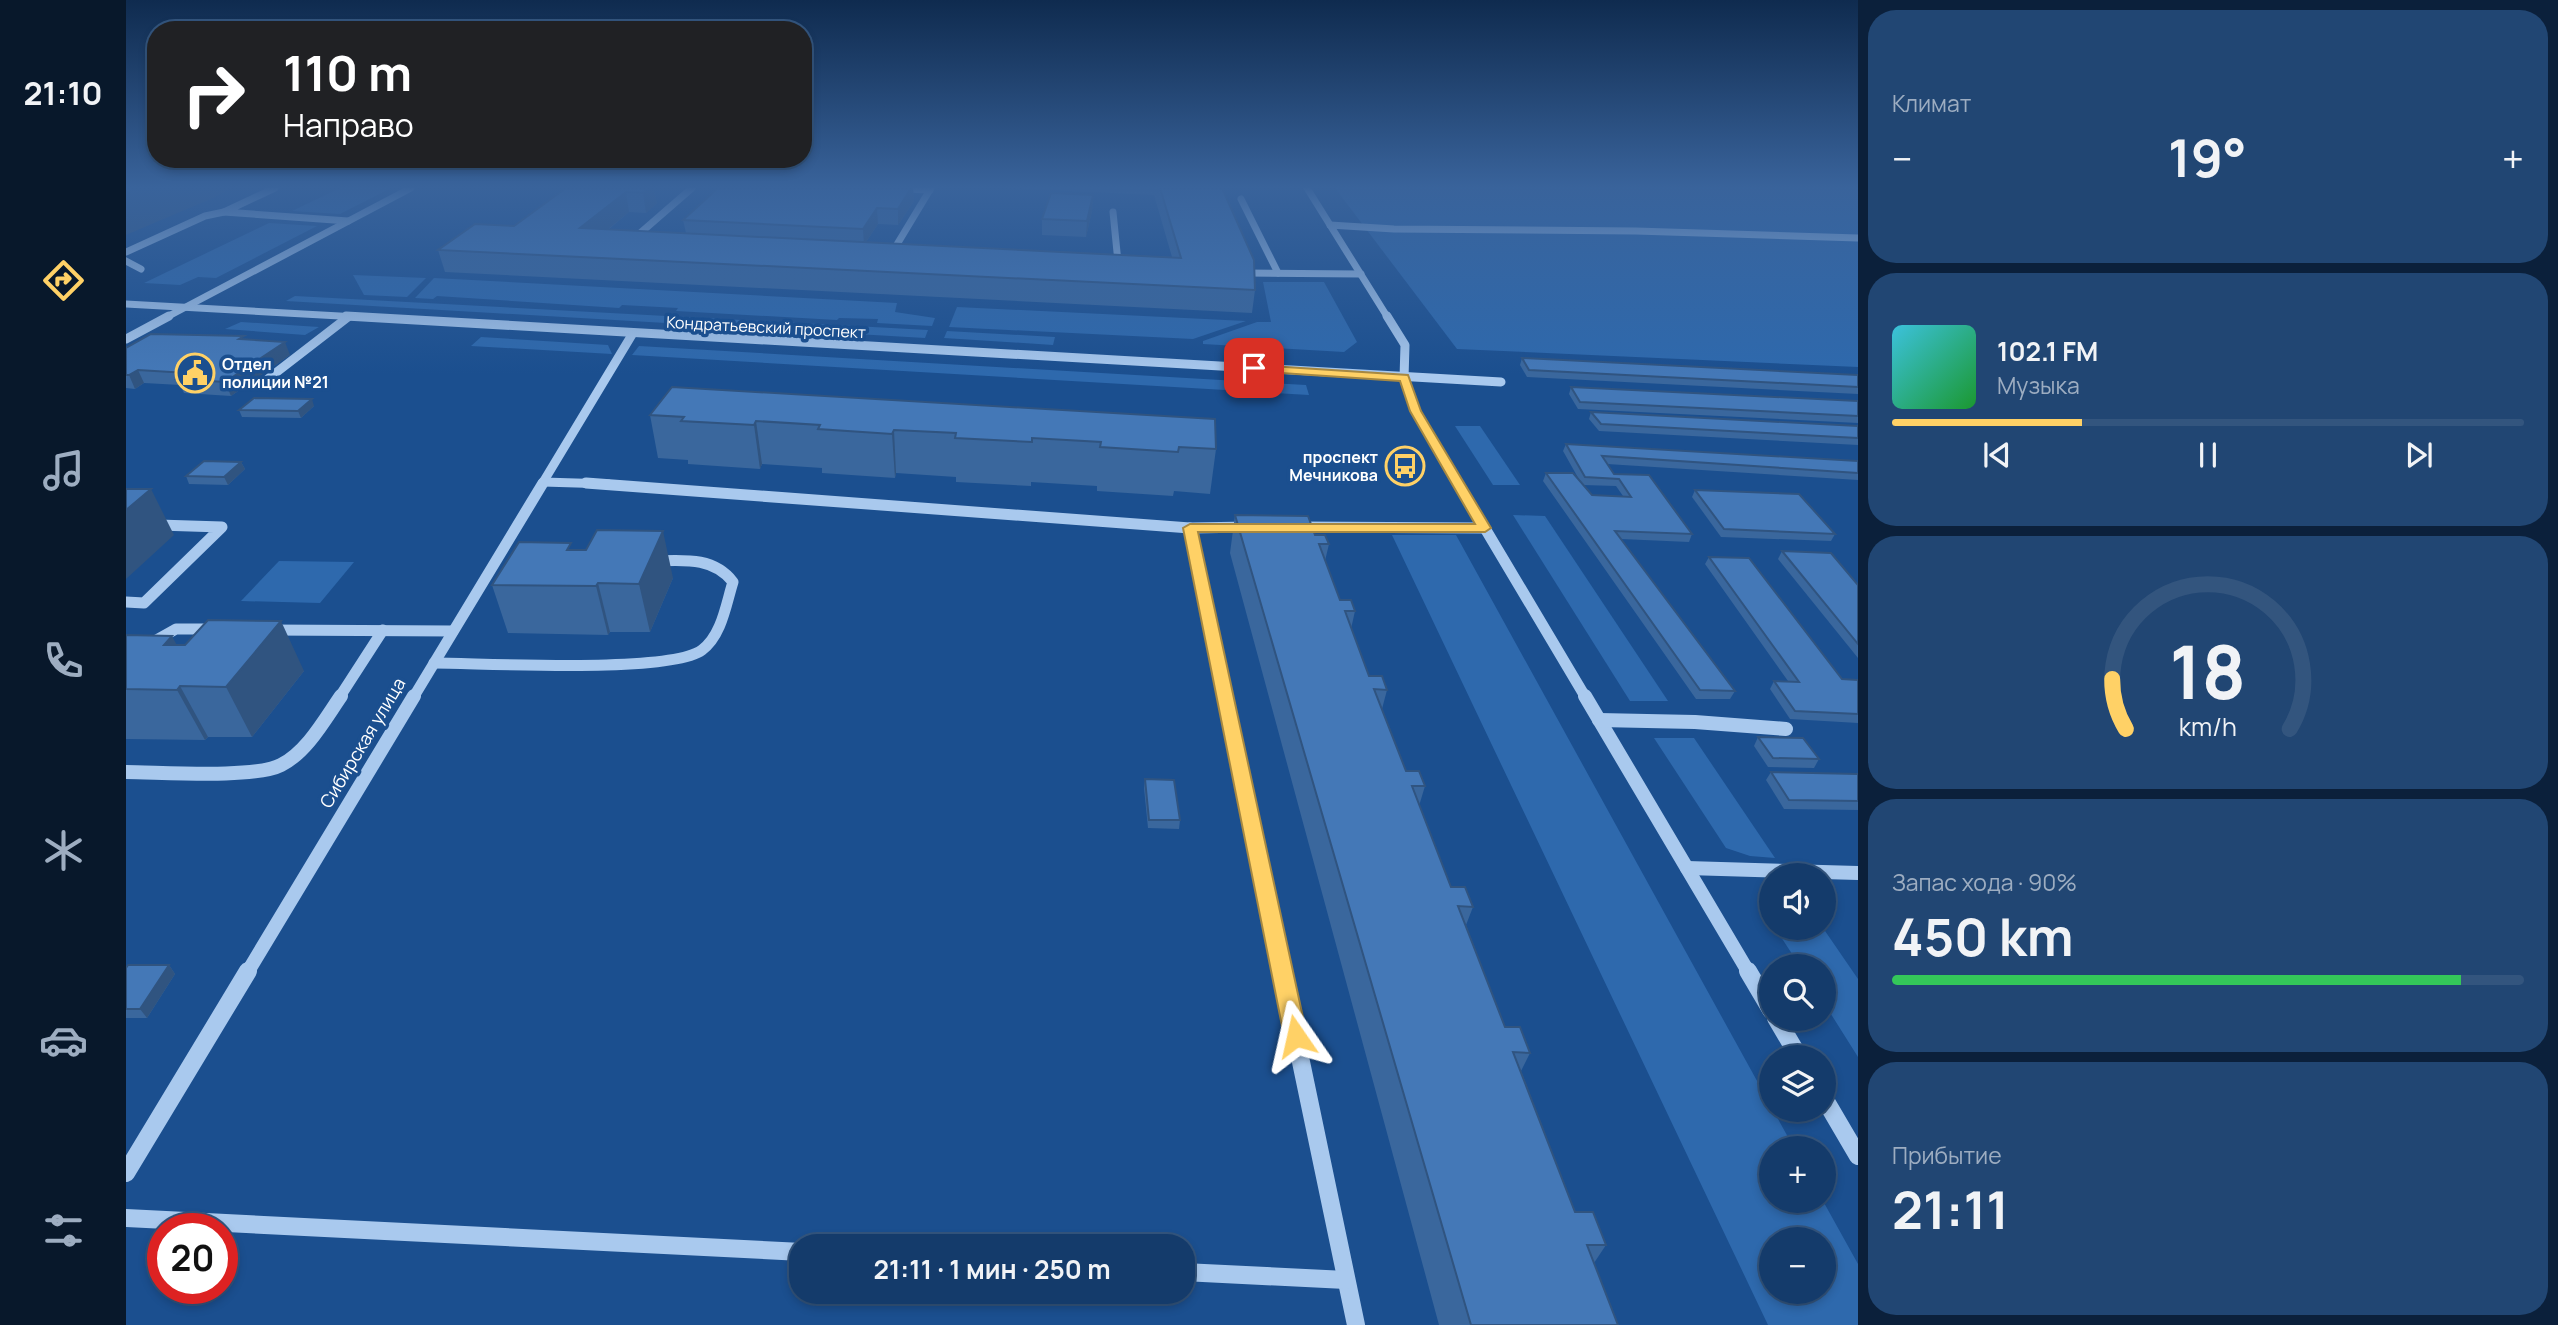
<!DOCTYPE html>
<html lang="ru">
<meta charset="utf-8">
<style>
:root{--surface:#143b6b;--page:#214673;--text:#f1f3f6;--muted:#9dadc1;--line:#33557e;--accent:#ffd166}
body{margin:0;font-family:Manrope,sans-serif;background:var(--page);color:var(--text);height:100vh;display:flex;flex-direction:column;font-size:26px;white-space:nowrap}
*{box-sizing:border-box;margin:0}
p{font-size:23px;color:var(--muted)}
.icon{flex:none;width:38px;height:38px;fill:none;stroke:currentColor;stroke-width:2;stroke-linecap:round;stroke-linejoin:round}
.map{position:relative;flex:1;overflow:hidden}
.details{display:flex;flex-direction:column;gap:10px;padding:10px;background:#0b203b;width:700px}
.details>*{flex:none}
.guide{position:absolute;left:21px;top:21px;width:665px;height:147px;border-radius:28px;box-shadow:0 4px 10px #0003,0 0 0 2px var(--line);background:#202124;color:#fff;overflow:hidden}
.tools{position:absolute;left:1633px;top:863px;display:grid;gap:14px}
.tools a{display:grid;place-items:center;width:77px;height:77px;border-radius:50%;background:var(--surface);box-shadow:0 4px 10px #0003,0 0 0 2px var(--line);font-size:35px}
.speed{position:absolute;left:21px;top:1213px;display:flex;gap:14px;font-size:35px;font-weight:700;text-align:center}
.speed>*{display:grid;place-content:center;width:91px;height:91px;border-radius:50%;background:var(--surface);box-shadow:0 4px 10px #0003,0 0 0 2px var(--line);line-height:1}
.speed .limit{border:10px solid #d22;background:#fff;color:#111}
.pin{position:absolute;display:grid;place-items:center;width:60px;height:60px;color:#fff;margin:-30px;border-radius:14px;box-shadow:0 4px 10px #0006}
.me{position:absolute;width:77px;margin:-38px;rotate:349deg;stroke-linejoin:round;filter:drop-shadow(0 0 5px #0008)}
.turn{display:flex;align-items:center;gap:24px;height:147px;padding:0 21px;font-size:32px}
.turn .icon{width:91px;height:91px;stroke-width:2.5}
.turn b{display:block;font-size:49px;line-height:60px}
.big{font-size:52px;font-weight:700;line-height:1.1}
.details .tile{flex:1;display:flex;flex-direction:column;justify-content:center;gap:10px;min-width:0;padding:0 24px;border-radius:28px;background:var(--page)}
.details .dial{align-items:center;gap:0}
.dial svg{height:182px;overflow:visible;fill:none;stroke:var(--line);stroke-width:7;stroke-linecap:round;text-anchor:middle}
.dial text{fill:var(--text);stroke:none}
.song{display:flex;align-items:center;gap:21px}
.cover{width:84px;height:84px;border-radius:10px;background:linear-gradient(135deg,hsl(190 70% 55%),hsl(130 70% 35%))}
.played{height:7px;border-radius:4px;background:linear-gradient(90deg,var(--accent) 30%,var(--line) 30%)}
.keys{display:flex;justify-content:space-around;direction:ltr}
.heat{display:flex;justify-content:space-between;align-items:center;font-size:38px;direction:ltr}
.charge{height:10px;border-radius:5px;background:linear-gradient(90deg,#34c759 90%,var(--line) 0)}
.trip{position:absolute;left:663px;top:1234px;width:406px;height:70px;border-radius:28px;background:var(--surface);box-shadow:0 4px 10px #0003,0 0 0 2px var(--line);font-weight:700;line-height:70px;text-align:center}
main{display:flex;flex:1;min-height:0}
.tabs{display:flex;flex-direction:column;width:126px;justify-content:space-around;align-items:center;background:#08182b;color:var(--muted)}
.tabs .icon{width:49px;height:49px}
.tabs .selected{color:var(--accent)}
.tabs b{font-size:32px;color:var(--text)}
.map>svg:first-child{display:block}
.green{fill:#2e69ad;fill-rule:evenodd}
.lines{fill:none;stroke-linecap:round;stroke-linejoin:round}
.minor-far4{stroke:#a9c9ee;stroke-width:7}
.minor-far3{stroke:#a9c9ee;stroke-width:9}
.minor-far2{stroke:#a9c9ee;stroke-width:11}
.minor-far1{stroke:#a9c9ee;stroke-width:14}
.minor{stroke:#a9c9ee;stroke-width:18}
.wall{fill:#3a679d;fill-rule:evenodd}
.shaded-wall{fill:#305480}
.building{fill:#4478b7;stroke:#305480;stroke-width:2}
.route{fill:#ffd166;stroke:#a68842;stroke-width:2}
.labels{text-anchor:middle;stroke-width:7;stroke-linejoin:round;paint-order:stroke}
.far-street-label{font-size:16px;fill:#fff;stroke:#1b4f8f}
.far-poi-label{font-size:16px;font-weight:bold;fill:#fff;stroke:#1b4f8f;text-anchor:start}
.street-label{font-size:18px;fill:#fff;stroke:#1b4f8f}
</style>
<main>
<nav class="tabs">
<b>21:10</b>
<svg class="icon selected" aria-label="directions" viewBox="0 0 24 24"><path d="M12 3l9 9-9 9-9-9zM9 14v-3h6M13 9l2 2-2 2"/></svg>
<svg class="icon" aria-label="music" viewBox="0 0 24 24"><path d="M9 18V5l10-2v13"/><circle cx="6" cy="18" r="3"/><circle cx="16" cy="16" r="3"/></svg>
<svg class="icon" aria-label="phone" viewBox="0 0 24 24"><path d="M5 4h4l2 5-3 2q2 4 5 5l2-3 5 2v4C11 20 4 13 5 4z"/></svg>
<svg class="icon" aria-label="climate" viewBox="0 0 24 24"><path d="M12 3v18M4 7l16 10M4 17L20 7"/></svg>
<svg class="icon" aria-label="car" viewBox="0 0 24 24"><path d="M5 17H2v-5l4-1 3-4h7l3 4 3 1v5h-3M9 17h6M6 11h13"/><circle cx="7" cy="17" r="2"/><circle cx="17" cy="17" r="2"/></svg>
<svg class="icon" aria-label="filters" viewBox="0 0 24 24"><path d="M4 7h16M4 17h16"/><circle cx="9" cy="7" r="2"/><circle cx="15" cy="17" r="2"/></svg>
</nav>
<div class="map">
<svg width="1732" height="1325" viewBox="0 0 1732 1325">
<rect width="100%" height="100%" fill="#1b4f8f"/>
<g class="green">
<polygon points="214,188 265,188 214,214 166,211"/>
<polygon points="1209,188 1732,188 1732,367 1331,349"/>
<polygon points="143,223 191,226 90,278 72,277 54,285 18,283"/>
<polygon points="227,275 300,278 281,297 238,295"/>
<polygon points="308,278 771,303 769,312 809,318 806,326 751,323 752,319 713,318 711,320 550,311 552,308 496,305 493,308 311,296 307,299 289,298"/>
<polygon points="1137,282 1198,282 1231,342 1218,352 1077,344 1077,341 1131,322 1145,322"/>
<polygon points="169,296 802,330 799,338 160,301"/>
<polygon points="831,307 1120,321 1067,339 823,327"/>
<polygon points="115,322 193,327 179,335 99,329"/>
<polygon points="821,331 929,337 927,345 818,338"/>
<polygon points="355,337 482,345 486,354 345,346"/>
<polygon points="513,346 1180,385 1183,395 506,355"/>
<polygon points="1329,426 1354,426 1394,485 1367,485"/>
<polygon points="1387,515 1419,516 1542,701 1504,701"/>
<path d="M 1266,535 L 1330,535 L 1668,1148 L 1645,1148 L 1645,1200 L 1697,1201 L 1732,1264 L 1732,1325 L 1642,1325 ZM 1645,1239 L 1698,1239 L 1698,1292 L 1645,1292 Z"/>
<polygon points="153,561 228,562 194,603 115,601"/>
<polygon points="1528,738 1568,738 1649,858 1624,856 1600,848"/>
<polygon points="1649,928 1697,928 1732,979 1732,1057 1698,1003 1698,966 1674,966"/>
</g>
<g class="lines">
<g class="minor-far4">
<polyline points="149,188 98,212 222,221"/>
<polyline points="751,188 804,190"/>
<polyline points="1181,188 1262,318"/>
<polyline points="1115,199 1152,273"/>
<polyline points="987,212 992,262 998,266"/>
<polyline points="1204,225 1268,229 1510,231 1732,238"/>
<polyline points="512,242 512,235 566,188"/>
<polyline points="0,252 79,216 98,212"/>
<polyline points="764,256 805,188"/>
<polyline points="0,261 15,269"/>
<polyline points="1121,273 1235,274"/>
<polyline points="0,304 250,318"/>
<polyline points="39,318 285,188"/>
</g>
<g class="minor-far3">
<polyline points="220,316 1375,382"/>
<polyline points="1261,316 1279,345 1278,378 1290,411 1333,484"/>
<polyline points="0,339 43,316"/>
<polyline points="134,385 222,317"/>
<polyline points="417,482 483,484"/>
<polyline points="416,484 507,333"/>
</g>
<g class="minor-far2">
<polyline points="460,483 1064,528"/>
<polyline points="1332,483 1460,698"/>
<polyline points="0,524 96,527 18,603 0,602"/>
<polyline points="1170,527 1358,528"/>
<polyline points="142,630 327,631"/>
<polyline points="0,657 50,629 89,629"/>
<path d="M 308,663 C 358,663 543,674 576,650 C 596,635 600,604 607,582 C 588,557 558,560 529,561"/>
<polyline points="213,698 257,630"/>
<polyline points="287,698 417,483"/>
<polyline points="1099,698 1064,528 1124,527"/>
</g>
<g class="minor-far1">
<polyline points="1099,696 1157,973"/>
<polyline points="1459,696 1623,973"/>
<polyline points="1473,720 1569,722 1660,729"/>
<path d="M 0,772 C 34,772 128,779 155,765 C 181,752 199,719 215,696"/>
<polyline points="1561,868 1732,873"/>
<polyline points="121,973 288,696"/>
</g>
<g class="minor">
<polyline points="1156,971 1230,1325"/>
<polyline points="1622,971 1645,1010"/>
<polyline points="1650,1018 1673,1057"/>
<polyline points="1698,1098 1732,1156"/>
<polyline points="0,1173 122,971"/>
<polyline points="0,1218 676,1252"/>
<polyline points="1057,1272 1220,1280"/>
</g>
</g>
<g class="wall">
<polygon points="440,188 531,188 528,191 531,203 520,213 503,212 482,230 560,233 557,220 592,188 787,188 788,201 772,225 752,224 740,242 1046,257 1028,195 878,188 1096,188 1129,290 1126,313 319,272 312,250 388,226"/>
<polygon points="967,195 966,211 960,237 916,235 916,219"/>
<polygon points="119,340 164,355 105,396 58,393 54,385 18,383 9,389 0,388 0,348"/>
<polygon points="1396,358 1732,375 1732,394 1401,377 1394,365"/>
<polygon points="1445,387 1732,401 1732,423 1452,409 1443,394"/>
<polygon points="188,406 175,418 116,417 113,410"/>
<polygon points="1465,412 1732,426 1732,445 1473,431 1463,419"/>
<polygon points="524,415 1090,449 1084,494 1048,491 1047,496 971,491 971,486 905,482 905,486 830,482 830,477 770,473 769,478 696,473 696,468 636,464 634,469 562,464 562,460 532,458"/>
<path d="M 1440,444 L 1732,461 L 1732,480 L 1481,464 L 1488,474 L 1566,534 L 1563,542 L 1495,539 L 1609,691 L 1604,699 L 1570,699 L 1417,481 L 1420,473 L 1455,483 L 1437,451 ZM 1457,485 L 1490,486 L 1497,496 L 1466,495 Z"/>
<polygon points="115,462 119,469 102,485 63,484 60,476"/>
<polygon points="1569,490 1709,534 1705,541 1595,537 1566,497"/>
<polygon points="1109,515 1189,535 1203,544 1199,561 1214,600 1229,611 1225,629 1243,676 1261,690 1256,709 1280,771 1299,786 1293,806 1325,887 1347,907 1340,925 1379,1027 1404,1053 1395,1071 1449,1212 1480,1245 1468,1263 1492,1325 1313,1325 1104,553"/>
<polygon points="446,550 547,578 524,632 484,632 482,635 382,633 366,585"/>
<polygon points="1656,551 1732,585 1732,658 1652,559"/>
<polygon points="1583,557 1716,679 1732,680 1732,723 1664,719 1644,689 1648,681 1662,681 1579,564"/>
<polygon points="0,635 51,645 178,671 126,737 82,737 79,740 0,739"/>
<polygon points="1632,737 1693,759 1688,768 1642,767 1628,746"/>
<polygon points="1645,772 1732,774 1732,810 1658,809 1640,780"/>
<polygon points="1019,779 1054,820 1053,829 1022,828 1018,788"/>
<polygon points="43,965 49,974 21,1018 0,1018 0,968"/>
</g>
<g class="shaded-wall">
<polygon points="11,188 105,188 87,198 0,235 0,193"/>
<polygon points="512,188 531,188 528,191 531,203 520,213 517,193"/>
<polygon points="785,188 787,188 788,201 772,225 772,209"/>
<polygon points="500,192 503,212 458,249 454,228"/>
<polygon points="967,195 966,211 960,237 961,221"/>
<polygon points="751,208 752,224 738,245 737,229"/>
<polygon points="159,342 164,355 105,396 99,382"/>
<polygon points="12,370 18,383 9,389 3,375"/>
<polygon points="186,399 188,406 175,418 172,411"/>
<polygon points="630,421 636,464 634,469 628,425"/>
<polygon points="768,430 770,473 769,478 766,434"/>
<polygon points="115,462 119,469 102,485 98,477"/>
<polygon points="25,489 48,535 0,579 0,510"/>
<polygon points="537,531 547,578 524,632 513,584"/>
<polygon points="472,583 484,632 482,635 470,586"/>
<polygon points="155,621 178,671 126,737 100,687"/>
<polygon points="46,636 72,685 38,645"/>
<polygon points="54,686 82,737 79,740 51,690"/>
<polygon points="43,965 49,974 21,1018 14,1009"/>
</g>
<g class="building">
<polygon points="0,188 11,188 0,193"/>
<polygon points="440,188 522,188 517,193 500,192 454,228 1055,258 1034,188 1096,188 1128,260 1129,290 312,250 349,224 388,226"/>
<polygon points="592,188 785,188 772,209 751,208 737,229 557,220"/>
<polygon points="925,193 967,195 961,221 916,219"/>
<polygon points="25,334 118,336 113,339 159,342 99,382 51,379 62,373 12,370 3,375 0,375 0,348"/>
<polygon points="1396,358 1732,375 1732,387 1403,370"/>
<polygon points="546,387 1089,419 1090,449 1053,447 1052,452 974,447 975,442 906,438 906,442 829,438 830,433 768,430 766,434 692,429 694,425 630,421 628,425 555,421 558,417 524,415"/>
<polygon points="1445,387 1732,401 1732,416 1454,402"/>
<polygon points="128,398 186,399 172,411 113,410"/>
<polygon points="1465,412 1732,426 1732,438 1475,424"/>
<polygon points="1440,444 1732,461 1732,473 1476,456 1488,474 1523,475 1566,534 1489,531 1609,691 1574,690 1420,473 1447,473 1466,495 1505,497 1493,479 1459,477"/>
<polygon points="78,461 115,462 98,477 60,476"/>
<polygon points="0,489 25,489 0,510"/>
<polygon points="1569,490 1673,494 1709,534 1598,529"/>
<polygon points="1109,515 1182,516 1189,535 1199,535 1203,544 1193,544 1214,600 1225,600 1229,611 1219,611 1243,676 1256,676 1261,690 1248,689 1280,771 1293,771 1299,786 1286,786 1325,887 1339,887 1347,907 1332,906 1379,1027 1394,1027 1404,1053 1387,1052 1449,1212 1467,1212 1480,1245 1461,1245 1492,1325 1345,1325"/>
<polygon points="471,530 537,531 513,584 472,583 470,586 366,585 393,542 445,543 441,550 460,550"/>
<polygon points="1656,551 1705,553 1732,585 1732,644"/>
<polygon points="1583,557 1623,558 1716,679 1732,680 1732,714 1669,711 1648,681 1673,682"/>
<polygon points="82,620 155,621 100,687 54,686 51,690 0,689 0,635 46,636 38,645 59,645"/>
<polygon points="1632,737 1677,738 1693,759 1647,758"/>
<polygon points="1645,772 1732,774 1732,801 1663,800"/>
<polygon points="1019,779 1048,780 1054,820 1023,820"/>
<polygon points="2,965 43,965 14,1009 0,1009 0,968"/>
</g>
<linearGradient id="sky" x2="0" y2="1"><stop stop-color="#0f2b4f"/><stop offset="0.5" stop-color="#39639b"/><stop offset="1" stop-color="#39639b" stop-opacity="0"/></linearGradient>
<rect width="1732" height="374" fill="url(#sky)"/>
<polygon class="route" points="1128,365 1282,375 1295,411 1365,528 1359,532 1072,532 1181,1036 1177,1043 1170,1045 1162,1043 1158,1036 1057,528 1064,524 1349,524 1284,411 1274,381 1124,371 1124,366"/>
<defs>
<symbol id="civic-ring" viewBox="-11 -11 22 22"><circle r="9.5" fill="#1b4f8f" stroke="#ffd166" stroke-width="1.5"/><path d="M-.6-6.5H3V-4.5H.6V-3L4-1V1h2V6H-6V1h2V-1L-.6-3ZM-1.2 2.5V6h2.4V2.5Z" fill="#ffd166"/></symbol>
<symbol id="bus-ring" viewBox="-11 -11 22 22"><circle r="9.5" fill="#1b4f8f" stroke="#ffd166" stroke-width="1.5"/><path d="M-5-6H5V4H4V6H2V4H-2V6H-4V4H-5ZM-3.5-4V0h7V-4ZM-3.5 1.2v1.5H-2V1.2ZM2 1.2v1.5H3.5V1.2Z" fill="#ffd166"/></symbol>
</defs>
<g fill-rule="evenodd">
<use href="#civic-ring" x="47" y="351" width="44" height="44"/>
<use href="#bus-ring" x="1257" y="444" width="44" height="44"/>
</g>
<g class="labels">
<g class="far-street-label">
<text transform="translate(640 327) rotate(3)" y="6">Кондратьевский проспект</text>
</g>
<g class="far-poi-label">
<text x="96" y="370">Отдел<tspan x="96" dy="18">полиции №21</tspan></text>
<text x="1252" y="463" text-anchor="end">проспект<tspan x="1252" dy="18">Мечникова</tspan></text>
</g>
<g class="street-label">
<text transform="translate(237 743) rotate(-59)" y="6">Сибирская улица</text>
</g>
</g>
</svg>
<div class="tools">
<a><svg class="icon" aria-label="sound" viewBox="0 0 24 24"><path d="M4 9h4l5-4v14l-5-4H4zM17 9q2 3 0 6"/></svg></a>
<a><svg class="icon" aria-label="search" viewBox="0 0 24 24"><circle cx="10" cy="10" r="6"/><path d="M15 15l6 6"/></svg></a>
<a><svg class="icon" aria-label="layers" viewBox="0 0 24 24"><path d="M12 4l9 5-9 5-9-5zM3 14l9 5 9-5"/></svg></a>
<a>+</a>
<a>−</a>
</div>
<div class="speed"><div class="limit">20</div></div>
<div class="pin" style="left:1128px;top:368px;background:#d93025"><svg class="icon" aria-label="arrive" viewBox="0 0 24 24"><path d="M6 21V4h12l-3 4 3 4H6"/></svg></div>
<svg class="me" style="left:1170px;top:1036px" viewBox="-20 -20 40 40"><path d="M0-17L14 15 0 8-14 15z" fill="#ffd166" stroke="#fff" stroke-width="4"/></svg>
<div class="trip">21:11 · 1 мин · 250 m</div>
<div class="guide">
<div class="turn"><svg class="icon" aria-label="right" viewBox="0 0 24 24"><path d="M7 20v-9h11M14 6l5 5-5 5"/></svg><div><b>110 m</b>Направо</div></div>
</div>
</div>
<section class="details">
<div class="tile"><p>Климат</p>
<div class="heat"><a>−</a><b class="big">19°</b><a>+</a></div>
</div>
<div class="tile">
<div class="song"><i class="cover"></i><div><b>102.1 FM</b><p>Музыка</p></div></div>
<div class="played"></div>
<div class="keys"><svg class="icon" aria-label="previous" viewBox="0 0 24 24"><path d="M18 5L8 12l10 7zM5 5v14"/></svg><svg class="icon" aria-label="pause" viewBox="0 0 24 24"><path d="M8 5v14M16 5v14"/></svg><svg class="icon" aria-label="next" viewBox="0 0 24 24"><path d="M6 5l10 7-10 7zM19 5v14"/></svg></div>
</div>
<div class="tile dial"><svg viewBox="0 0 100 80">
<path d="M14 69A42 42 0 1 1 86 69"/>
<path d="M14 69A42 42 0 0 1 8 47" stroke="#ffd166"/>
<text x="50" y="56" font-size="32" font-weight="700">18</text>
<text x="50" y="72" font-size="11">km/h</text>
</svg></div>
<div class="tile"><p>Запас хода · 90%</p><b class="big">450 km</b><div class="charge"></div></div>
<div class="tile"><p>Прибытие</p><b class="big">21:11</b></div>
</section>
</main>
